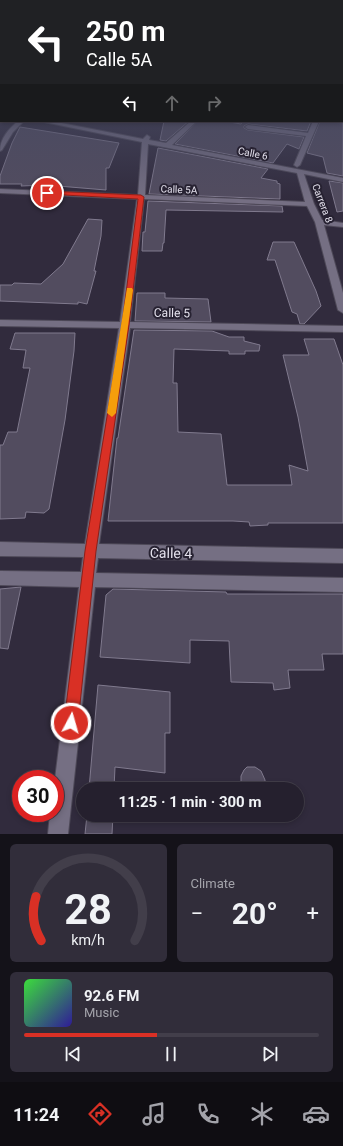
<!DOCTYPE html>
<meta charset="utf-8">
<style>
:root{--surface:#25202e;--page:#312d3a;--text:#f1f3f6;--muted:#a3a3aa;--line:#423e4a;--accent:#d93025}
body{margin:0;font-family:Roboto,sans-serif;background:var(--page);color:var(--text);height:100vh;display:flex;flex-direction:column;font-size:15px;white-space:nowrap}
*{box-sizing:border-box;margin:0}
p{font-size:13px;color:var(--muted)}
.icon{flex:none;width:22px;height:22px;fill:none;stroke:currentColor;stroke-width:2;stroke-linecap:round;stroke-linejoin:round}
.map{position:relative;height:834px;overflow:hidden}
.details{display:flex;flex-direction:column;gap:10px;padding:10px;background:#141219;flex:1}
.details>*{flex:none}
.guide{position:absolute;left:0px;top:0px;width:343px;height:122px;box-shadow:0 2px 6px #0003,0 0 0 1px var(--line);background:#202124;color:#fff;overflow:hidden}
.speed{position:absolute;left:12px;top:770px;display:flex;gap:8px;font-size:20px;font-weight:700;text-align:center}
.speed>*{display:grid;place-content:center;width:52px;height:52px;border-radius:50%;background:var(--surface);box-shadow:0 2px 6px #0003,0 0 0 1px var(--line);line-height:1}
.speed .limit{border:6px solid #d22;background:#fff;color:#111}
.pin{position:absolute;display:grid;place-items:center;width:34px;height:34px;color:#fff;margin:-17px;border:2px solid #fff;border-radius:50%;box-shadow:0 1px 4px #0007}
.me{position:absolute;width:44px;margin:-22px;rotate:6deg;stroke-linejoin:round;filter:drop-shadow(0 0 3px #0008)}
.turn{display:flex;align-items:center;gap:14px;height:84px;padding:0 20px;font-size:18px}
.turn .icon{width:52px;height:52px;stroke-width:2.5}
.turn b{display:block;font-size:28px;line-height:34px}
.lanes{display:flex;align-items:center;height:38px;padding:0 20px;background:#0003;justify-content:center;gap:20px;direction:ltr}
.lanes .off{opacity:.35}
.big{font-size:30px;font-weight:700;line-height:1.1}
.details .widget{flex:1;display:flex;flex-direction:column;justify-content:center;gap:6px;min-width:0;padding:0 14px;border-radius:6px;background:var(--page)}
.details .dial{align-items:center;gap:0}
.dial svg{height:104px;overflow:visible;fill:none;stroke:var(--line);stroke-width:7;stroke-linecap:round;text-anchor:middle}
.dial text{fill:var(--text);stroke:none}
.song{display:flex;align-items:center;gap:12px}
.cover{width:48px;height:48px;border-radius:6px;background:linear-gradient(135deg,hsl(120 70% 55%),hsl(250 70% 35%))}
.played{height:4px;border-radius:2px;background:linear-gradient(90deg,var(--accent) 45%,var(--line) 45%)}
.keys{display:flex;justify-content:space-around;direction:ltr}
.heat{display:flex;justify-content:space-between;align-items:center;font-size:22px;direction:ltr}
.details .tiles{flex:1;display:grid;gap:10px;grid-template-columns:1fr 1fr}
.widget:last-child{grid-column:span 2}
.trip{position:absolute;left:76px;top:782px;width:228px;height:40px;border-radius:20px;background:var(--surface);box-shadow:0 2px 6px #0003,0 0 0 1px var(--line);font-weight:700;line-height:40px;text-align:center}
.menu{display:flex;height:64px;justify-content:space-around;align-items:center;background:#0f0d12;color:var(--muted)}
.menu .icon{width:28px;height:28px}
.menu .on{color:var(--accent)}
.menu b{font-size:18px;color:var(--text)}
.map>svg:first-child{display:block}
.building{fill:#524c5f;stroke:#807a8e}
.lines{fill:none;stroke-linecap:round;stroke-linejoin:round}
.minor-casing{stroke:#4e4958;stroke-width:2}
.minor{fill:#756f83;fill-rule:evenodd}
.route{fill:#d93025;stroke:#8d1f18}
.slow{fill:#f59e0b}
.labels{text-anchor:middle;stroke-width:4;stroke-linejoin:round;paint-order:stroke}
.far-street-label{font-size:10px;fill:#e4e1ed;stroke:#272232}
.street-label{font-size:12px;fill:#e4e1ed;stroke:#272232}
.near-street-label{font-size:14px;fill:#e4e1ed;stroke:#272232}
</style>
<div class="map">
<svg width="343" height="834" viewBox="0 0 343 834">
<rect width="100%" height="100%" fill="#312b3d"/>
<g class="building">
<polygon points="164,121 189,121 166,141 160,140"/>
<polygon points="198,121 224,121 241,124 243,121 311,121 307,131 248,124 244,126 244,128 248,130 304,137 299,149 287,144 273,163 175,144"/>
<polygon points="320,121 343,121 343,176 327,173 323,157 307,153"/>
<polygon points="20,127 119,143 109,168 106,168 106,190 46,185 21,186 22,184 0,184 0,176 12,143"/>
<polygon points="158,148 268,169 261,178 277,181 277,183 280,184 280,199 149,194"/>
<polygon points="329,181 343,183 343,211 337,212"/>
<polygon points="148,201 282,206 283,212 166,210 164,243 163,243 162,251 142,251 143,232 145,232"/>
<polygon points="88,219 102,220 101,236 94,271 96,271 87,304 78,302 78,304 0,301 0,285 12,285 14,283 41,284 63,264"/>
<polygon points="273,242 294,242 316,291 321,306 304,324 300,324 297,314 292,312 275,260 267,260"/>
<polygon points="137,293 165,293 165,298 208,299 211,322 135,321"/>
<polygon points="134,330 212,331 229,337 244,337 244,341 260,345 259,351 245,351 245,354 229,354 229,351 174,349 173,383 177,383 178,432 221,434 227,485 292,485 289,465 308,471 298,417 283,355 309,355 304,339 334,339 343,365 343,523 268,523 268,525 250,526 249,522 233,521 108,521 117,438 118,438"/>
<polygon points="15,333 75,333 74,351 65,420 49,509 44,513 26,512 25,518 0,519 0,445 3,445 8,432 17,432 30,368 23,368 26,350 10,349"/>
<polygon points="21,587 8,649 0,648 0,589"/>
<polygon points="113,589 226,592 227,594 343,594 343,654 322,654 324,670 288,670 290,688 274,690 273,683 231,682 229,641 190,640 190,663 100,657 106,595"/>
<polygon points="98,685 170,692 170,733 165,733 165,773 115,767 114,789 89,789"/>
<polygon points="247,767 255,767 261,771 265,780 265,789 244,789 241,784 241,776 244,770"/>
<polygon points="87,815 113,815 112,834 85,834"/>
</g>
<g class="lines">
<defs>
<g id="minor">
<polygon points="1,90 1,94 0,95 0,91"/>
<rect x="342" y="98" width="1" height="4"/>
<rect x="0" y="111" width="1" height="4"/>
<path d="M 18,121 L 24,121 L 13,132 L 2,150 L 0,151 C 0,138 9,129 18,121 Z"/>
<path d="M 39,121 L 51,121 L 143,139 L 147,135 L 150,137 L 149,140 L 166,143 L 191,121 L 197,121 L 172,145 L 343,178 L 343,182 L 304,174 L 314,204 L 322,220 L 343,223 L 343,227 L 324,225 L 343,293 L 343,313 L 338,310 L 315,222 L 307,206 L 144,199 L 130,322 L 343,326 L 343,332 L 130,328 L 99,544 L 343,549 L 343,563 L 98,558 L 96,573 L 343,578 L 343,592 L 95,587 L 68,834 L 48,834 L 50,813 L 55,813 L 55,779 L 79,587 L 0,585 L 0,571 L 81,572 L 83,557 L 0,556 L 0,542 L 85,544 L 119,328 L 0,326 L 0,320 L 120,322 L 137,199 L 0,193 L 0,189 L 138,195 L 142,142 ZM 148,144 L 297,173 L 305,202 L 145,195 Z"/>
<polygon points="313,121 319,121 300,165 297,167 294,165 306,136 248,129 245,127 248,125 308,133"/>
</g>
</defs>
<use href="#minor" class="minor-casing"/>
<use href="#minor" class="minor"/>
</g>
<linearGradient id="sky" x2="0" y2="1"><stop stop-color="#1b1822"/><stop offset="0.41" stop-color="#484a62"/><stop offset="1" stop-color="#484a62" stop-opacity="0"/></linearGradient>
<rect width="343" height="200" fill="url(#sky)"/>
<polygon class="route" points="47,191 141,195 144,197 129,325 96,551 78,723 76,728 71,730 66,728 64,723 85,551 122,325 138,199 45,194 44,193"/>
<polygon class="slow" points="127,288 132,288 133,290 116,413 112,417 107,413"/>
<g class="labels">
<g class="far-street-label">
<text transform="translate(253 153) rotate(11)" y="4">Calle 6</text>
<text transform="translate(179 189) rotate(2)" y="4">Calle 5A</text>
<text transform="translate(323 203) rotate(69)" y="4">Carrera 8</text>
</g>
<g class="street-label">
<text transform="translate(172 313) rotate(1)" y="4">Calle 5</text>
</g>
<g class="near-street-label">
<text transform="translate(171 553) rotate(1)" y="5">Calle 4</text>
</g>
</g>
</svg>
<div class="speed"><div class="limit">30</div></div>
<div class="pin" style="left:47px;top:193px;background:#d93025"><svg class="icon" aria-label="arrive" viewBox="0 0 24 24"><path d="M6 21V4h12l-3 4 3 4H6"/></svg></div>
<svg class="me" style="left:71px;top:723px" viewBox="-20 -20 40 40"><circle r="17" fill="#d93025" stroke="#fff" stroke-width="3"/><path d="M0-11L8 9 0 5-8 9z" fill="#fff"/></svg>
<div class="trip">11:25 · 1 min · 300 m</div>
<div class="guide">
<div class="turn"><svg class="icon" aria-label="left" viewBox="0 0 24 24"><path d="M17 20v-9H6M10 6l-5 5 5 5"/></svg><div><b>250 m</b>Calle 5A</div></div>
<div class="lanes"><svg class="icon" aria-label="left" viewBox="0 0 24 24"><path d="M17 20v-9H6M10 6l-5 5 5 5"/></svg><svg class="icon off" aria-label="ahead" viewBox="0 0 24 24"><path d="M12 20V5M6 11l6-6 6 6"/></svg><svg class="icon off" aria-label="right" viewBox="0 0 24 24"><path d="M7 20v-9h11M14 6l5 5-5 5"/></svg></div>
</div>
</div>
<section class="details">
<div class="tiles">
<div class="widget dial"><svg viewBox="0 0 100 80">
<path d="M14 69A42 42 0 1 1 86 69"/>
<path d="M14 69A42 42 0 0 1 10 35" stroke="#d93025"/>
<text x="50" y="56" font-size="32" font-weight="700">28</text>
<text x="50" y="72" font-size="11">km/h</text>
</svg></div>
<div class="widget"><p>Climate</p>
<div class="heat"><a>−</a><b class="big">20°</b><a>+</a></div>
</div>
<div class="widget">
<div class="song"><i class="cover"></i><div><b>92.6 FM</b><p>Music</p></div></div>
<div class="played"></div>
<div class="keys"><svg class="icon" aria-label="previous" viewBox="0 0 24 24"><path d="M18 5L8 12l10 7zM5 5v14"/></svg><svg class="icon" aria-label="pause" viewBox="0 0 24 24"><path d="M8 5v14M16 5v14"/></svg><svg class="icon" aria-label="next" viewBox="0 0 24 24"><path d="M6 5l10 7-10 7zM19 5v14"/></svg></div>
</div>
</div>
</section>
<nav class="menu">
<b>11:24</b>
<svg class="icon on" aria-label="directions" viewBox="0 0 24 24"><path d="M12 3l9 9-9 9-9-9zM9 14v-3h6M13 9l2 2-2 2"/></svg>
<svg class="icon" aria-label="music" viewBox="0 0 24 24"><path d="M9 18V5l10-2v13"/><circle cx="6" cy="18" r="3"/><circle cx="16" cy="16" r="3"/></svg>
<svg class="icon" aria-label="phone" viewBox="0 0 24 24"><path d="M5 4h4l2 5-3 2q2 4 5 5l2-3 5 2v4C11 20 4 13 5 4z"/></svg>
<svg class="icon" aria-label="climate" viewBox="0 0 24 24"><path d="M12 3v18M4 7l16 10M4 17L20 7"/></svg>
<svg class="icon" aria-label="car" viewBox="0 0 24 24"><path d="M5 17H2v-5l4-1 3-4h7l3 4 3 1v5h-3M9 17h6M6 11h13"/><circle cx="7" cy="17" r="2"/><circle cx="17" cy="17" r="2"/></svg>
</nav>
